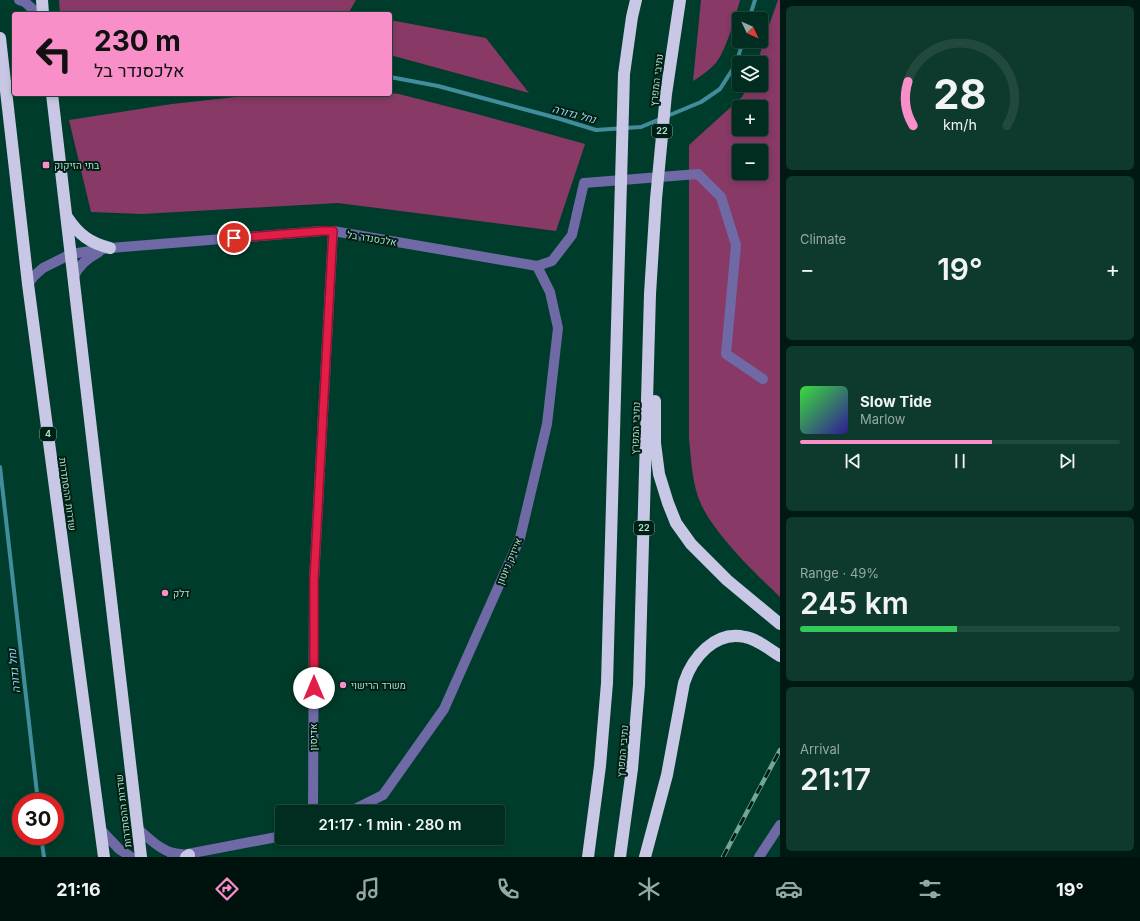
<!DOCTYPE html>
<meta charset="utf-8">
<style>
:root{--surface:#002d20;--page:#0e392d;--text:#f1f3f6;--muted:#95a8a5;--line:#22493e;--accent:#f98fc9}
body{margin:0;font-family:Inter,Heebo,sans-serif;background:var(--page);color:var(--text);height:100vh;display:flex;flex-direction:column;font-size:15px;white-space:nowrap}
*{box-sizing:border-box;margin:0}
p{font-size:13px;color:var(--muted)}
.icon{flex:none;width:22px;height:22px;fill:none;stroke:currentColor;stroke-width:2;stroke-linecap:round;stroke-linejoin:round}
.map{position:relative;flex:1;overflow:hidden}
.panel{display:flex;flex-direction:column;gap:6px;padding:6px;background:#001912;width:360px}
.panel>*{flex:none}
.guide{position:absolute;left:12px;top:12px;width:380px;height:84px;border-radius:4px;box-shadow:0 2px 6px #0003,0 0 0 1px var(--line);background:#f98fc9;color:#111;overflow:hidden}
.needle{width:26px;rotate:134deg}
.controls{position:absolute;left:732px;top:12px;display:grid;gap:8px}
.controls a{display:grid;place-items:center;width:36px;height:36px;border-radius:4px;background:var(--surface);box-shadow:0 2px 6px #0003,0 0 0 1px var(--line);font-size:20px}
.speed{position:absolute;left:12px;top:793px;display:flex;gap:8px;font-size:20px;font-weight:700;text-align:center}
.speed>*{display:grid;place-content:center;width:52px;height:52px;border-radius:50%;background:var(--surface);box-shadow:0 2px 6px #0003,0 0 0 1px var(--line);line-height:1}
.speed .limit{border:6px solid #d22;background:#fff;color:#111}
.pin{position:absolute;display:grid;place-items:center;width:34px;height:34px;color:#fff;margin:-17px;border:2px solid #fff;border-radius:50%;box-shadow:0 1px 4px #0007}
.me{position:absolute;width:44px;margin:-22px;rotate:0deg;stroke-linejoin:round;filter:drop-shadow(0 0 3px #0008)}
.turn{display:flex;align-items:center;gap:14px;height:84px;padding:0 16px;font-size:18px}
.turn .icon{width:52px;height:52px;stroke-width:2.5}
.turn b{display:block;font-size:28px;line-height:34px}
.big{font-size:30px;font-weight:600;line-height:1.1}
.panel .widget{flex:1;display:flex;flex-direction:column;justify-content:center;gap:6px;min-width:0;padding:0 14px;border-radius:6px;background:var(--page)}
.panel .dial{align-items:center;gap:0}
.dial svg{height:104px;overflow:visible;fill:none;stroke:var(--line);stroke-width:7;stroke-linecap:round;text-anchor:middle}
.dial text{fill:var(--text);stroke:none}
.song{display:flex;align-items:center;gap:12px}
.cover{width:48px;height:48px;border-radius:6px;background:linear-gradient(135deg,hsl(120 70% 55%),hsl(250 70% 35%))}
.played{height:4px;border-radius:2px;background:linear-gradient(90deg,var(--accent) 60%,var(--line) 60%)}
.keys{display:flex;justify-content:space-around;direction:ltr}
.heat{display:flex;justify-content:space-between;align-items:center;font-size:22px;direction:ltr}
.charge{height:6px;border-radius:3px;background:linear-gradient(90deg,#34c759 49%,var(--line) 0)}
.trip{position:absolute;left:275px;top:805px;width:230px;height:40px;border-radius:4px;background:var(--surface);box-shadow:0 2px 6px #0003,0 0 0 1px var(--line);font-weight:600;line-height:40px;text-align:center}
.tab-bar{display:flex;height:64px;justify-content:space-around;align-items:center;background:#00120d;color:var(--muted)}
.tab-bar .icon{width:28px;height:28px}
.tab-bar .on{color:var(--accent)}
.tab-bar b{font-size:18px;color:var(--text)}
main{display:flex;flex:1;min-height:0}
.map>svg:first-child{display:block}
.green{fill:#883966;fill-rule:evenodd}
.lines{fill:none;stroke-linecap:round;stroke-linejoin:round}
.stream{stroke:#428d9c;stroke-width:4}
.minor{stroke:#6f69a6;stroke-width:10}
.highway{stroke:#c8c7e5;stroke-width:12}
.rail-casing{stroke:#73a694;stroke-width:4.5}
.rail{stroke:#002015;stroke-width:3;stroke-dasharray:9;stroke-linecap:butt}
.route-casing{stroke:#92132f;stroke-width:10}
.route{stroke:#e11d48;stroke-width:7}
.poi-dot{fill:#f98fc9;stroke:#002015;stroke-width:1.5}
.labels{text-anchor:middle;stroke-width:4;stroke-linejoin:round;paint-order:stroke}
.shield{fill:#002015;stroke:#7ca695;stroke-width:1}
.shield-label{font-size:9px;font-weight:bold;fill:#b1dfcc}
.street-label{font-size:10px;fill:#b1dfcc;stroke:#002015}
.poi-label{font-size:10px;fill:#b1dfcc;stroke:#002015;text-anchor:start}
.water-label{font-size:11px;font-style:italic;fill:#99d5f0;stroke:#002015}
</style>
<main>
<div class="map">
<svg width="780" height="857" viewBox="0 0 780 857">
<rect width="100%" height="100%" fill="#003c2b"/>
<g class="green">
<polygon points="59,0 356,0 349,12 357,14 60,14"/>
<path d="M 701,0 L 740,0 C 735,17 726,52 715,64 C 708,71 701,76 693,81 Z"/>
<path d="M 778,0 L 780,0 L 780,597 C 755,573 715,535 701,504 C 692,485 691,458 689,438 L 689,145 L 742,97 L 749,85 L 761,85 L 761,63 L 758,63 L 763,42 ZM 739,107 L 761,107 L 761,129 L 739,129 ZM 739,151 L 761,151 L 761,173 L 739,173 Z"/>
<polygon points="390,20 486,38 529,93 390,55"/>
<polygon points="390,93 399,94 477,114 585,144 556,231 338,203 142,214 91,212 69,120 172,104 264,94 390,94"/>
</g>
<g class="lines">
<g class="stream">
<polyline points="749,19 755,0"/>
<polyline points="390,77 438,86 557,118 596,130 641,127 701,102 720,89 736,64 743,41"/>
<polyline points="0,467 38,802"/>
<polyline points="41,836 44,857"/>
</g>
<g class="minor">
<polyline points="19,0 25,2 38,14"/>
<path d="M 74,277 C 78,265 88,258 99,252"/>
<polyline points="28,284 34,276 43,268 71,254 110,248 322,231 333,231 537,266 552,261 572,235 584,183 698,174 721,197 736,245 726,354 763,379"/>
<polyline points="313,812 314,580 333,231"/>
<polyline points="349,812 383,795 444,709 520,538 547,424 558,328 550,292 537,266"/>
<path d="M 137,828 C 150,839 163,854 181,854"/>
<polyline points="101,830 119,849 131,857"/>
<polyline points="172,857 282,836"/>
<polyline points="759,857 780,825"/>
</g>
<g class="highway">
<polyline points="42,0 43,14"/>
<polyline points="0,38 28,284 104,857"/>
<polyline points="52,94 141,857"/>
<path d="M 67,217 C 79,235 90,243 110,248"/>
<polyline points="655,401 655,443 659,474 668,503 676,523 691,544 727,580 780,624"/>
<polyline points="186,857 189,855"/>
<polyline points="588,857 600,766 607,683 624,74 632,17 636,0"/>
<polyline points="620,857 632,769 639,685 650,294 656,199 666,94 680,0"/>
<path d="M 645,857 L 667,775 L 684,683 C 692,658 715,630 745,637 C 757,639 769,649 780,656"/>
</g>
<defs>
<polyline id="rail" points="723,857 780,750"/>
</defs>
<use href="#rail" class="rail-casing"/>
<use href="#rail" class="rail"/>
</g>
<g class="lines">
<defs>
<polyline id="route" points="234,238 322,231 333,231 314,580 314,688"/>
</defs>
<use href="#route" class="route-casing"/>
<use href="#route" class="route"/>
</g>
<g class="poi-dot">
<rect x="42" y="161" width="8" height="8" rx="2"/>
<circle cx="165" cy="593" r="4"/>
<circle cx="343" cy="685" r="4"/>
</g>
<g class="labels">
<g class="shield">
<rect x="652" y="124" width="20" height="14" rx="3"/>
<rect x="40" y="427" width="16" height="14" rx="3"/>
<rect x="634" y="521" width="20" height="14" rx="3"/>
</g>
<g class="shield-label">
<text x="662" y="134">22</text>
<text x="48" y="437">4</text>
<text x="644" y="531">22</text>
</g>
<g class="street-label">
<text transform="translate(656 80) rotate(-83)" y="4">נתיבי המפרץ</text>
<text transform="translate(372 238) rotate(9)" y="4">אלכסנדר בל</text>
<text transform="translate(635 428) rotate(-88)" y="4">נתיבי המפרץ</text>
<text transform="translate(68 494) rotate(82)" y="4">שדרות ההסתדרות</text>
<text transform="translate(509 561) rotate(-67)" y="4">אייזיק ניוטון</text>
<text transform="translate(313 737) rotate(-90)" y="4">אדיסון</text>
<text transform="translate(622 751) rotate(-85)" y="4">נתיבי המפרץ</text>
<text transform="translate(123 811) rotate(-97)" y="4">שדרות ההסתדרות</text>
</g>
<g class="poi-label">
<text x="54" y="169">בתי הזיקוק</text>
<text x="173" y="597">דלק</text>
<text x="351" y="689">משרד הרישוי</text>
</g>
<g class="water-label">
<text transform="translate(574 114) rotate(15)" y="4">נחל גדורה</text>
<text transform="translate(14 671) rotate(-96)" y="4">נחל גדורה</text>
</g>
</g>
</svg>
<div class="controls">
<a><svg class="needle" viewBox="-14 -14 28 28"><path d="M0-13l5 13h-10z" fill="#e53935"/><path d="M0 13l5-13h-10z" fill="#95a8a5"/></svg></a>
<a><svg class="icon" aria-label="layers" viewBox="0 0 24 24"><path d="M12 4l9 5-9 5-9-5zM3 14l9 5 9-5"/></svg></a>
<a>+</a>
<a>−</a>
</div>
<div class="speed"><div class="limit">30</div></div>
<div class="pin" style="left:234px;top:238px;background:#d93025"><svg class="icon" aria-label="arrive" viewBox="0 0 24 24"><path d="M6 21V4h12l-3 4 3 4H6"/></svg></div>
<svg class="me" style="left:314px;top:688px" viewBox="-20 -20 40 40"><circle r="19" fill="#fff"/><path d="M0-13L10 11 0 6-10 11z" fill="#e11d48"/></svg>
<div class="trip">21:17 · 1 min · 280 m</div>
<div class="guide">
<div class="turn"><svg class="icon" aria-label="left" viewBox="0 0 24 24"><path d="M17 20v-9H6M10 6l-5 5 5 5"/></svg><div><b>230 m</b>אלכסנדר בל</div></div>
</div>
</div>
<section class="panel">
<div class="widget dial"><svg viewBox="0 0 100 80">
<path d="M14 69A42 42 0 1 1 86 69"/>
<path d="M14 69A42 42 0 0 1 10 35" stroke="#f98fc9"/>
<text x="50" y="56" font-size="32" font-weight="700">28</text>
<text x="50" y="72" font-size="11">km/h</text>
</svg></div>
<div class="widget"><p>Climate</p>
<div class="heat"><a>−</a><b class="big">19°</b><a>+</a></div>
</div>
<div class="widget">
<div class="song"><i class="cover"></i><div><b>Slow Tide</b><p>Marlow</p></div></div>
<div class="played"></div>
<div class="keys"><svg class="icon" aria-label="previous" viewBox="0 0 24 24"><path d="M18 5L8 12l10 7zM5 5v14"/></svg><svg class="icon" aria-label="pause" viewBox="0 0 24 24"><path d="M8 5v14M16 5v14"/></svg><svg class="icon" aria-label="next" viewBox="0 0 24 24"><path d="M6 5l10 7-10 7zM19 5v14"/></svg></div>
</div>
<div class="widget"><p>Range · 49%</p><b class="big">245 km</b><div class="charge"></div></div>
<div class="widget"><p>Arrival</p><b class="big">21:17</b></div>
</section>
</main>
<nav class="tab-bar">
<b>21:16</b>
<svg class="icon on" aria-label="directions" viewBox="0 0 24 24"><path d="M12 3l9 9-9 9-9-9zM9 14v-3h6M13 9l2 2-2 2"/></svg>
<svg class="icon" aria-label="music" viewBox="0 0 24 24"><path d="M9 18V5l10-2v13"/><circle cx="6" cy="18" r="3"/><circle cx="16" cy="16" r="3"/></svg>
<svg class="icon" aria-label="phone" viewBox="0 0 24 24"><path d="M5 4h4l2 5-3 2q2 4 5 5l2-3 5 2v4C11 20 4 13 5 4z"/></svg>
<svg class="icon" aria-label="climate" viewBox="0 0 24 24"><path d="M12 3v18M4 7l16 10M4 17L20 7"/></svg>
<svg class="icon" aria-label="car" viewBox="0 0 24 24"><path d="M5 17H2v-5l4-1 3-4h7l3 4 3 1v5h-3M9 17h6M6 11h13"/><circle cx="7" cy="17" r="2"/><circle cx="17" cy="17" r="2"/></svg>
<svg class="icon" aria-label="filters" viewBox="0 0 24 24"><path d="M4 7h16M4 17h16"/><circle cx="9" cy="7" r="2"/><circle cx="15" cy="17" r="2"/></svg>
<b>19°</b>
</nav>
